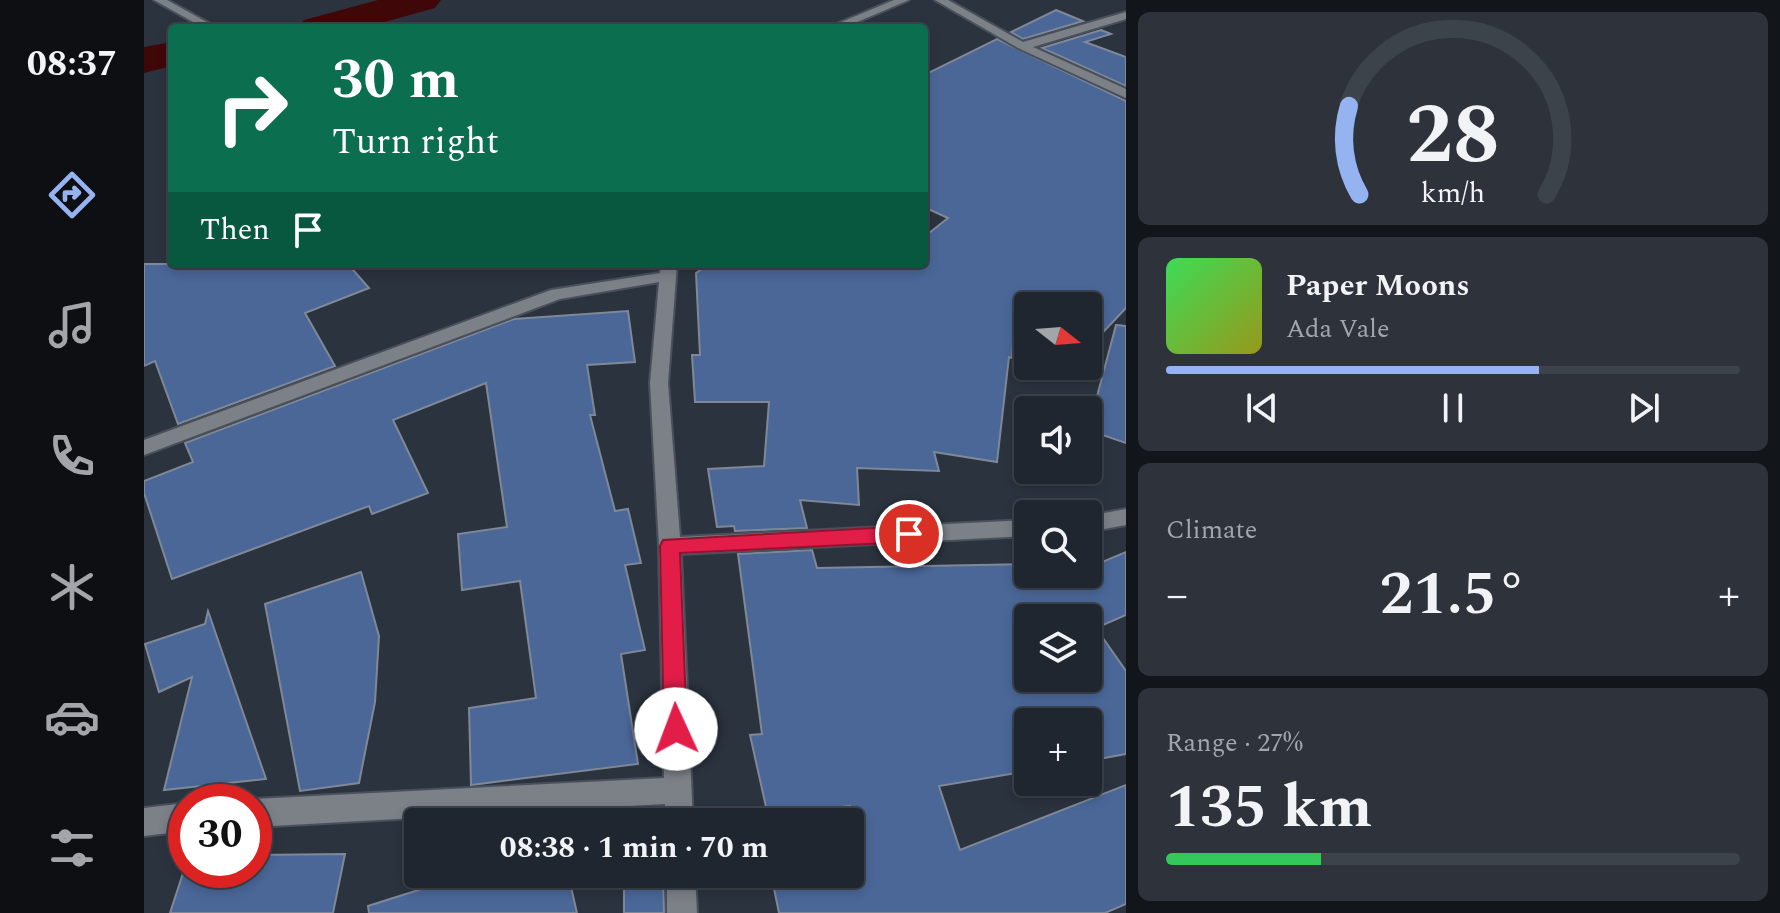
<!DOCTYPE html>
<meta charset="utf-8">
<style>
:root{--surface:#20262f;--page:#2d323b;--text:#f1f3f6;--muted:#a2a5aa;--line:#3d434b;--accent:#95b2f1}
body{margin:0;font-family:Spectral,serif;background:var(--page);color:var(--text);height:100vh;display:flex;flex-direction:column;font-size:30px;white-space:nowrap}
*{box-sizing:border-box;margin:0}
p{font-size:26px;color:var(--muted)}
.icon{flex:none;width:44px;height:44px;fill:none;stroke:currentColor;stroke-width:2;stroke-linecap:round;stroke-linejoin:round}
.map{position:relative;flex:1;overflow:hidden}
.sheet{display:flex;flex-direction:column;gap:12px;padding:12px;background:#12151a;width:654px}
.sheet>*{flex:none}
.top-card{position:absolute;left:24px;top:24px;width:760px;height:244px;border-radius:8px;box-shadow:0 4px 12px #0003,0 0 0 2px var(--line);background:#0b6e4f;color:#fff;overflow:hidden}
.needle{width:52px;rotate:107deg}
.controls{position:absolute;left:870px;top:292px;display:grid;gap:16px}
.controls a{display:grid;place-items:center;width:88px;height:88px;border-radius:8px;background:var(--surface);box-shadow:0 4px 12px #0003,0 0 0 2px var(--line);font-size:40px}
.speed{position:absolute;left:24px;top:784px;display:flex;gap:16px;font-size:40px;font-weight:700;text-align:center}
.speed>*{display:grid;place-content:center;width:104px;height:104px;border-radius:50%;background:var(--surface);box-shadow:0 4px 12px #0003,0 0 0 2px var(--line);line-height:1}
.speed .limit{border:12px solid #d22;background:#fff;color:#111}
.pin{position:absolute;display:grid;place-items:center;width:68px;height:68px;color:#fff;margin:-34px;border:4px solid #fff;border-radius:50%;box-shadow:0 2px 8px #0007}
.me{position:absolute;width:88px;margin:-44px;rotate:358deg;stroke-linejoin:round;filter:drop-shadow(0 0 6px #0008)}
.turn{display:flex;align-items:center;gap:28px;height:168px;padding:0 32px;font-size:36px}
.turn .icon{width:104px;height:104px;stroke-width:2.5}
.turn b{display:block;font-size:56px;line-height:68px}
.then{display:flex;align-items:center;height:76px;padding:0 32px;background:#0003;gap:16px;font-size:30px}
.big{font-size:60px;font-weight:700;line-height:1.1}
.sheet .tile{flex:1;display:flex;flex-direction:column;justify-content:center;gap:12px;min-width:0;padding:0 28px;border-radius:12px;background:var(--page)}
.sheet .dial{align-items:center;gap:0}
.dial svg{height:208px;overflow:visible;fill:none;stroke:var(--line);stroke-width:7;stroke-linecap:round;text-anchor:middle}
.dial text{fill:var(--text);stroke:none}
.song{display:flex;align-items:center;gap:24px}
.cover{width:96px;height:96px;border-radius:12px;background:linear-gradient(135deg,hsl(130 70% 55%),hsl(60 70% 35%))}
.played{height:8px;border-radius:4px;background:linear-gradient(90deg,var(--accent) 65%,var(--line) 65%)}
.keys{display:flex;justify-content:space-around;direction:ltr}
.heat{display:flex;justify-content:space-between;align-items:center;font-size:44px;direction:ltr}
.charge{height:12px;border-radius:6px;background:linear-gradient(90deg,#34c759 27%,var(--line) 0)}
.trip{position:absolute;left:260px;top:808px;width:460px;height:80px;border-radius:8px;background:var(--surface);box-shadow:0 4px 12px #0003,0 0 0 2px var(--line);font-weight:700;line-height:80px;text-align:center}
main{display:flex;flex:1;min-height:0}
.tabs{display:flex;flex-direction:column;width:144px;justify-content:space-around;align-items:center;background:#0d0f13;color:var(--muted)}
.tabs .icon{width:56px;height:56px}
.tabs .selected{color:var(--accent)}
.tabs b{font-size:36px;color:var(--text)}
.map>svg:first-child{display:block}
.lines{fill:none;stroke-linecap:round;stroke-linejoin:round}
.river{fill:#400708;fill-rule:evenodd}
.building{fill:#4a6798;stroke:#7f8897;stroke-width:2;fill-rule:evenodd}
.minor-casing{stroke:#49505b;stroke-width:4}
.minor{fill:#7c8087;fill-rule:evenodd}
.route{fill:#e11d48;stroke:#92132f;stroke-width:2}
</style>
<main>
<nav class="tabs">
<b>08:37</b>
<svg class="icon selected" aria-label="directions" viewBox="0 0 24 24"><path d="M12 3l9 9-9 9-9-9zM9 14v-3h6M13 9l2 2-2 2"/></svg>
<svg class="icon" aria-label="music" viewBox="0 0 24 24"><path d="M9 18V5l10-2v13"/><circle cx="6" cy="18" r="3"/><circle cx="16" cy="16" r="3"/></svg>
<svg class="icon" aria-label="phone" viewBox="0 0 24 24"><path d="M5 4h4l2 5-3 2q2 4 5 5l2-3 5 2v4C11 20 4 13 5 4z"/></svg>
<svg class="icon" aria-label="climate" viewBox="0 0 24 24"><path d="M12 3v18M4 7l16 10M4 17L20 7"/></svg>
<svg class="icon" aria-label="car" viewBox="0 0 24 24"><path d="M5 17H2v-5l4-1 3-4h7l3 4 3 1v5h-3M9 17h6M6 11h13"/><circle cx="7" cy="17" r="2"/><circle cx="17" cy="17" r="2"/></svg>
<svg class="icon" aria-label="filters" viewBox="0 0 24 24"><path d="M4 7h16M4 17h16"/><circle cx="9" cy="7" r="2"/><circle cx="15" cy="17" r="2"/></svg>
</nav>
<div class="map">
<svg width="982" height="913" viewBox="0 0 982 913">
<rect width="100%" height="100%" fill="#2b333f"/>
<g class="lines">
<g class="river">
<polygon points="234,0 297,0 291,8 219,28 154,28 160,20"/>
<polygon points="28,42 28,66 0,73 0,47"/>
</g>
</g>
<g class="building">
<polygon points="912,10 939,21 879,39 867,32"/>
<polygon points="957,30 967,34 941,42 982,57 982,86 898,48"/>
<polygon points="853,39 982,101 982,308 944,348 944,306 884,306 870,327 868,358 865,357 853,462 790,452 795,471 713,468 715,505 656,500 663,528 591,531 590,526 573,527 564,469 620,466 625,402 551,402 548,355 556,355 552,273 565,264 780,264 780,237 804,218 780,207 780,75"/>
<polygon points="0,264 204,264 225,288 161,313 191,366 34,424 11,361 0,366"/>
<polygon points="484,311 491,362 443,365 451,415 446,415 471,511 484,509 497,563 481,565 501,650 477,654 494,764 327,785 325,708 392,698 376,581 318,590 314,534 363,527 342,383 249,420 284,493 228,514 225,506 28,579 0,493 0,481 49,462 41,443 370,319"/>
<polygon points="972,325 982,326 982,443 944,430"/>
<path d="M 668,550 L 673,568 L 884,564 L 884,574 L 944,574 L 944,568 L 982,552 L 982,615 L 952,628 L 982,671 L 982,754 L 944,761 L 944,722 L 884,722 L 884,771 L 795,786 L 816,850 L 982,785 L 982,904 L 961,913 L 635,913 L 627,874 L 706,874 L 706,806 L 624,816 L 606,735 L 618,734 L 594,554 ZM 884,618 L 944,618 L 944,678 L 884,678 Z"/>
<polygon points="217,572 235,636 231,702 215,783 156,791 121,604"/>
<polygon points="64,611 122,779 20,790 48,677 15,692 1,644 61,624"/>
<polygon points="201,854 189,913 26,913 40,870 110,870 110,855"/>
<polygon points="325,874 424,874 433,913 225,913 224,906"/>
<polygon points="480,874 519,874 520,913 480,913"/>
</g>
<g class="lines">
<defs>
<g id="minor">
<polygon points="10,0 23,0 68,25 58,27"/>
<polygon points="750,0 765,0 699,28 683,28"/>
<polygon points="791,0 804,0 879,42 982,12 982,19 889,47 982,89 982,98 874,48"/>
<polygon points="517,264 533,264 524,383 536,537 884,520 884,536 537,554 549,822 521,822 521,804 110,827 110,802 104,802 110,799 520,778 515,546 506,383 515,282 416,299 0,455 0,440 407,290 516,273"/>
<polygon points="982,509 982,525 944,532 944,516"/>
<polygon points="42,803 42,831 0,836 0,808"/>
<polygon points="523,874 551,874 553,913 523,913"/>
</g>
</defs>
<use href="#minor" class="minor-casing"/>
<use href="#minor" class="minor"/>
</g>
<polygon class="route" points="765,526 772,528 774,534 772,539 765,542 536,553 543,729 540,737 532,740 524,737 520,729 516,546 519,540"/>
</svg>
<div class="controls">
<a><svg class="needle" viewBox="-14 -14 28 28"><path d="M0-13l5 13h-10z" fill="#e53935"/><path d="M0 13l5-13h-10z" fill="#a2a5aa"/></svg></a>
<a><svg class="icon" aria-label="sound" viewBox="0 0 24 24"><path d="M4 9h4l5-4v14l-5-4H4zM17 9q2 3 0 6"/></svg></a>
<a><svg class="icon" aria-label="search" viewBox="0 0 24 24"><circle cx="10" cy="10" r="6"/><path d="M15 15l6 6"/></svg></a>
<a><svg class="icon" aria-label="layers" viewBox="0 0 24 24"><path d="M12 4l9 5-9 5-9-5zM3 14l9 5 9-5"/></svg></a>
<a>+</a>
</div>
<div class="speed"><div class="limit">30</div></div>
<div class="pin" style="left:765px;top:534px;background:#d93025"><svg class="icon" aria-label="arrive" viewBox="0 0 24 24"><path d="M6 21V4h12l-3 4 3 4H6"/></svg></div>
<svg class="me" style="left:532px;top:729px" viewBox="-20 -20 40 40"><circle r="19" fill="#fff"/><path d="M0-13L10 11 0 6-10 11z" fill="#e11d48"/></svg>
<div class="trip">08:38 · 1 min · 70 m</div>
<div class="top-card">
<div class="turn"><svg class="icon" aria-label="right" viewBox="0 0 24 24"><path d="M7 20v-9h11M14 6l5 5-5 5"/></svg><div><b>30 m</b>Turn right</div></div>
<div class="then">Then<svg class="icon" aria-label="arrive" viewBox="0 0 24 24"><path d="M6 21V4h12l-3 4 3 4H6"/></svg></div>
</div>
</div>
<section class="sheet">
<div class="tile dial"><svg viewBox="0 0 100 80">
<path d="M14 69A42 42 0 1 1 86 69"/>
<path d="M14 69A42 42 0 0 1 10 35" stroke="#95b2f1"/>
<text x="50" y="56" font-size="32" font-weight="700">28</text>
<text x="50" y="72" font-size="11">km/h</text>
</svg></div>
<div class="tile">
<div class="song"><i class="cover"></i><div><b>Paper Moons</b><p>Ada Vale</p></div></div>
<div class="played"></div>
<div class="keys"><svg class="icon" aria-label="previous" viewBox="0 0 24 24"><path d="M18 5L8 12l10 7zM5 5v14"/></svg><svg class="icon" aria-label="pause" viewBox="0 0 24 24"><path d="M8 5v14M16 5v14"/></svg><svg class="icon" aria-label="next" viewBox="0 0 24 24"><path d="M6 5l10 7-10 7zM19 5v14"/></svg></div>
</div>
<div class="tile"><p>Climate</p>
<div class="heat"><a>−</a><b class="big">21.5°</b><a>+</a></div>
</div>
<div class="tile"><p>Range · 27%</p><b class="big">135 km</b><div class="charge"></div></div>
</section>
</main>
